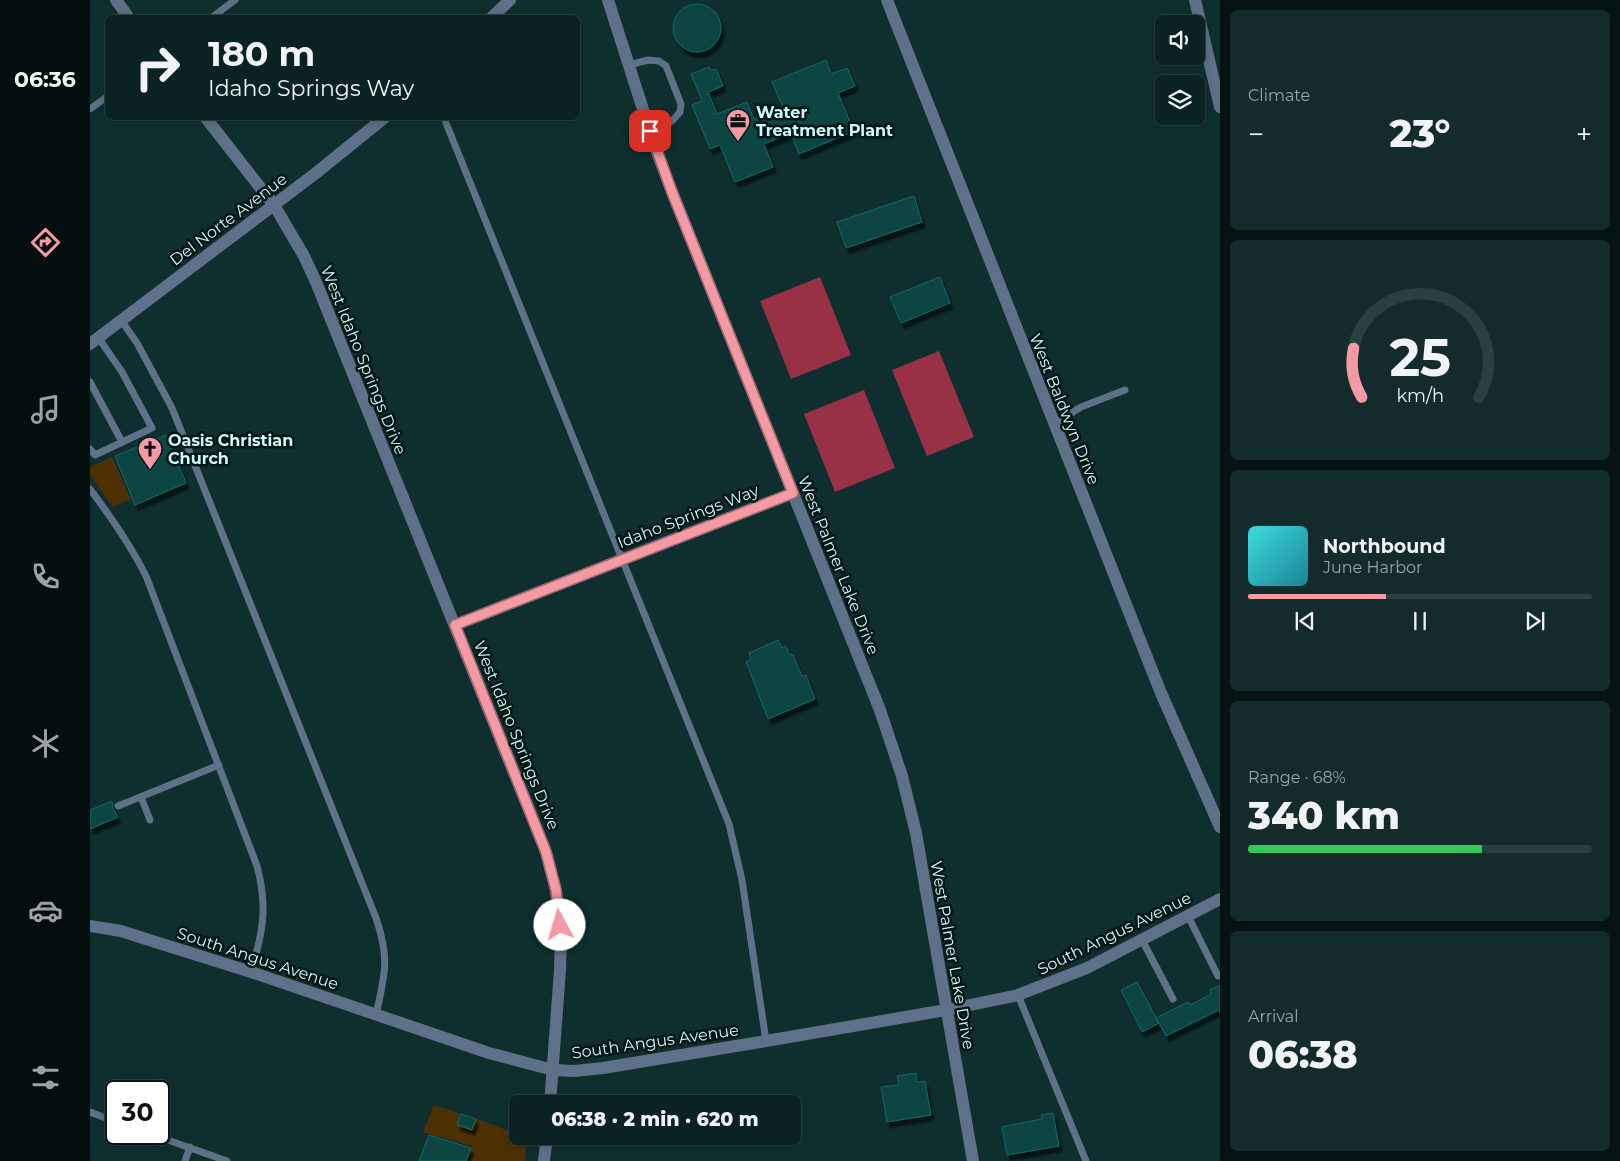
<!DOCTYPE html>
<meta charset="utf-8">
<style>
:root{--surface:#0a2322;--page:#132b2a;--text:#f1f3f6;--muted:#99a4a5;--line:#2a4040;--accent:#f49aa4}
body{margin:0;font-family:Montserrat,sans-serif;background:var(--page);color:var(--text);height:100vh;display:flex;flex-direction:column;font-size:19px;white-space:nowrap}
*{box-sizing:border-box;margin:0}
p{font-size:16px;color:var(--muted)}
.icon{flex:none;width:28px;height:28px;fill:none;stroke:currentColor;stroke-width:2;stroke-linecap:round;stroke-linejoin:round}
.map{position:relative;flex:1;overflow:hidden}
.drawer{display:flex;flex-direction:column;gap:10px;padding:10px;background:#061313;width:400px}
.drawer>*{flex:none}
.guide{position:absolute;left:15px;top:15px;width:475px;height:105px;border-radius:8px;box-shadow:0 2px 12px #0003,0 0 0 1px var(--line);background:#0a2322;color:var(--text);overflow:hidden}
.fabs{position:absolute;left:1065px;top:15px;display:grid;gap:10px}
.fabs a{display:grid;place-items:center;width:50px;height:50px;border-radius:8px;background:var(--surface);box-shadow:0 2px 12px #0003,0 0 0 1px var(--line);font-size:25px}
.speed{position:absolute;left:15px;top:1080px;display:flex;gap:10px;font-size:25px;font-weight:700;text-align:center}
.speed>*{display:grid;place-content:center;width:65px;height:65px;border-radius:50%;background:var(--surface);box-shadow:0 2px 12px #0003,0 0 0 1px var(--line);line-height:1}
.speed .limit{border:2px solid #111;border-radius:8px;background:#fff;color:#111}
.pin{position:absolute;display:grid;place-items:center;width:42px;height:42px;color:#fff;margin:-21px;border-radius:10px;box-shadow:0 2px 8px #0006}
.me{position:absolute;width:55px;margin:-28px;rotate:354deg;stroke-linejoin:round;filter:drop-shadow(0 0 4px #0008)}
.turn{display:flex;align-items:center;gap:18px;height:105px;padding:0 20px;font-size:22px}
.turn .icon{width:65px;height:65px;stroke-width:2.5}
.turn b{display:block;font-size:35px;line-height:42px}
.big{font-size:38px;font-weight:800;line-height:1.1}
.drawer .tile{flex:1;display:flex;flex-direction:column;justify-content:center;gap:8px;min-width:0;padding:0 18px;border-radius:8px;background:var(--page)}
.drawer .dial{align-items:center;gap:0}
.dial svg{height:130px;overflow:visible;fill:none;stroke:var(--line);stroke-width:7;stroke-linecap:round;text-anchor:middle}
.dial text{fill:var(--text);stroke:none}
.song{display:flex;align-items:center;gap:15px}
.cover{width:60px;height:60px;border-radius:8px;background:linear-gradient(135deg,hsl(180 70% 55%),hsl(190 70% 35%))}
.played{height:5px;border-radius:2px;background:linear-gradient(90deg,var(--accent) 40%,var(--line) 40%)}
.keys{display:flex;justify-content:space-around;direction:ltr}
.heat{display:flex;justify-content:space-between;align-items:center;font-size:28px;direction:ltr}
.charge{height:8px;border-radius:4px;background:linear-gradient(90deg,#34c759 68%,var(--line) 0)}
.trip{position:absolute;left:419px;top:1095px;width:292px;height:50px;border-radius:8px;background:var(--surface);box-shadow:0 2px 12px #0003,0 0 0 1px var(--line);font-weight:800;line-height:50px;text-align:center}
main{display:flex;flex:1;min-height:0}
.menu{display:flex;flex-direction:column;width:90px;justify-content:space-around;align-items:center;background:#040e0e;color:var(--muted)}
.menu .icon{width:35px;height:35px}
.menu .selected{color:var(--accent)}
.menu b{font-size:22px;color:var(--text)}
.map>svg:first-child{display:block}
.green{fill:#4d3105}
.water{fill:#983145}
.building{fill:#074543;stroke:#116967;filter:url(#shadow)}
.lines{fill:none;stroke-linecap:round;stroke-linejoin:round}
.service{stroke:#5e7188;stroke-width:7}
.minor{stroke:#5e7188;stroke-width:12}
.route-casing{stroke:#9f646b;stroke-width:12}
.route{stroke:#f49aa4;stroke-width:9}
.labels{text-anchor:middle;stroke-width:5;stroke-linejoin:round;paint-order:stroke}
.poi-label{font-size:16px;font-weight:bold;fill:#ccfbf8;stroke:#011515;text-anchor:start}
.street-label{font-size:16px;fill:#ccfbf8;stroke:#011515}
</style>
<main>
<nav class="menu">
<b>06:36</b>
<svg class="icon selected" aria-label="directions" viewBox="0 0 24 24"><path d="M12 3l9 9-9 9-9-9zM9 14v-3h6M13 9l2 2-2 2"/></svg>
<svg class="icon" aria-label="music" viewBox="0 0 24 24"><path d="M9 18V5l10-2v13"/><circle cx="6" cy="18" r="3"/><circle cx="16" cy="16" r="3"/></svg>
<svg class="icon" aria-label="phone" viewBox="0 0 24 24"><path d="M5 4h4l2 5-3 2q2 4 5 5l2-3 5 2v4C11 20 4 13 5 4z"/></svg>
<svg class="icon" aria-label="climate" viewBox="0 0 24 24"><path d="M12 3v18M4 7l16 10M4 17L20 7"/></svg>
<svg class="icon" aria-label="car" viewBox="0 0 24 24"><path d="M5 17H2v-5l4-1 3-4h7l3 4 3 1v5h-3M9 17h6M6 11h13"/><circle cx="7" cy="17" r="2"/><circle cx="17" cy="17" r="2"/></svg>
<svg class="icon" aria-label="filters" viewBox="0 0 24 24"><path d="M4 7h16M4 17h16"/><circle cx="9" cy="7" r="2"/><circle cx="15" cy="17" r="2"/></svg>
</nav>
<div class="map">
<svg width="1130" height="1161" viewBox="0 0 1130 1161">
<defs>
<filter id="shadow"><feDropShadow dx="3" dy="5.5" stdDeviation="1" flood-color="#0009"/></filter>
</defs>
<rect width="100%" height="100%" fill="#0e2f2e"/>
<g class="green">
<polygon points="22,457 41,499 23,507 0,475 0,467"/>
<polygon points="344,1105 371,1114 367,1125 382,1130 386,1119 427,1133 428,1136 437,1137 435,1161 377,1161 382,1146 333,1132"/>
</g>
<g class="water">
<polygon points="730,277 761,355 701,379 670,301"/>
<polygon points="849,351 884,437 837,456 802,370"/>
<polygon points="774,390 805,468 745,492 714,414"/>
</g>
<g class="building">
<circle cx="607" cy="28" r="24"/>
<polygon points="736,60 741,74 757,68 765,86 748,93 764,131 709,154 701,133 674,144 683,167 645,182 630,145 620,149 602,105 612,101 601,74 619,67 621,71 626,69 633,86 618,92 627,114 657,102 664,119 693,108 682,82"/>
<polygon points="824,196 832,222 756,248 747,222"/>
<polygon points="850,277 860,303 811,323 800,297"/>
<polygon points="76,435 96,483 45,505 25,456"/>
<polygon points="688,640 692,648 696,646 699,654 703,655 712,676 716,675 725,699 678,719 656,662 661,659 659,653"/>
<polygon points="22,801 23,808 28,817 0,829 0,810"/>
<polygon points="1047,982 1069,1023 1052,1032 1031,990"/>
<polygon points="1130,985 1130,1013 1129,1010 1076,1036 1066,1018 1098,1002 1100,1005 1110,1000 1121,994 1120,990"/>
<polygon points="826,1073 827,1082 835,1081 841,1115 797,1122 791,1087 809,1085 807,1076"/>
<polygon points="963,1113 969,1146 917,1155 912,1127 952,1119 951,1115"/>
<polygon points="371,1114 386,1119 382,1130 367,1125"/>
<polygon points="339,1135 381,1148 376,1161 329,1161"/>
</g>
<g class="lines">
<g class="service">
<polyline points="121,18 145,0"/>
<polyline points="539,65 558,60 569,61 576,66 591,104 590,112 582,121 560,131"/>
<polyline points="0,109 18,96"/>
<polyline points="354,118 639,824 652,880 676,1041"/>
<path d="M 31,320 L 47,343 L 82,408 L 286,918 C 300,959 295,974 286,1015"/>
<polyline points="0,382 32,442"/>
<polyline points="964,424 991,407 1035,390"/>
<polyline points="0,449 5,455 62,428 32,372 8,337"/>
<path d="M 0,489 C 21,517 40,544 56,576 L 167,866 C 178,907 173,932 161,972"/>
<polyline points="51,797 60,820"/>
<polyline points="28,806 129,765"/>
<polyline points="1098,916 1128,976"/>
<polyline points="1052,940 1083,999"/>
<polyline points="928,995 996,1161"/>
<polyline points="0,1112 26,1122"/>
<polyline points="61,1134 137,1161"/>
<polyline points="95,1161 100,1147"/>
</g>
<g class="minor">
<polyline points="26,0 39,18"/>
<polyline points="518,0 565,147 582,192 790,710 812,776 826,833 883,1161"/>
<polyline points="797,0 1071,693 1130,827"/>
<polyline points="1105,0 1130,107"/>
<polyline points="401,18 420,0"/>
<polyline points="116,118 184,205 214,256 226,282 456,852 466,891 471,935 470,970 460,1104"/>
<polyline points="0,344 226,173 294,118"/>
<polyline points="365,625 703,493"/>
<polyline points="0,926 31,931 56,939 161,972 399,1053 463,1070 484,1071 513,1068 676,1041 856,1010 928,995 997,968 1130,899"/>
<polyline points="454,1161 457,1136"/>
</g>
</g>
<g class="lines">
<defs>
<polyline id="route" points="470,925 466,890 456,852 365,625 703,493 582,192 560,131"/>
</defs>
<use href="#route" class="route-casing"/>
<use href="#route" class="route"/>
</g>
<defs>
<symbol id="office-pin" viewBox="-11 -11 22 30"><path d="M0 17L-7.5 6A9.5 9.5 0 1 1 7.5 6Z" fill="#f49aa4" stroke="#011515"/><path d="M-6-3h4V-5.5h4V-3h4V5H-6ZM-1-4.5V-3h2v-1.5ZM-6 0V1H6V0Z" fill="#111"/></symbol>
<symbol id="church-pin" viewBox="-11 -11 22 30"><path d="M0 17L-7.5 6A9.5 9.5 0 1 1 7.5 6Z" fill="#f49aa4" stroke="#011515"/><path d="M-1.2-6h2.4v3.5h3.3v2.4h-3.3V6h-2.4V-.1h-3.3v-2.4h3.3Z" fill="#111"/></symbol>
</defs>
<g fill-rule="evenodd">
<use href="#office-pin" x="634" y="107" width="28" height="38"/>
<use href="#church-pin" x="46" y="435" width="28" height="38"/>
</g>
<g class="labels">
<g class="poi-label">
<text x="666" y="118">Water<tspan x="666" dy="18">Treatment Plant</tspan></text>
<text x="78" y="446">Oasis Christian<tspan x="78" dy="18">Church</tspan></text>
</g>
<g class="street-label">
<text transform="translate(138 219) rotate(-37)" y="6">Del Norte Avenue</text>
<text transform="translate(274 360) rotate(68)" y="6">West Idaho Springs Drive</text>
<text transform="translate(975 409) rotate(68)" y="6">West Baldwyn Drive</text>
<text transform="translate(598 516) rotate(-21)" y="6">Idaho Springs Way</text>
<text transform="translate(749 565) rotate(68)" y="6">West Palmer Lake Drive</text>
<text transform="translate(427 735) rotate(68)" y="6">West Idaho Springs Drive</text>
<text transform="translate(1024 933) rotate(-26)" y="6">South Angus Avenue</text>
<text transform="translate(863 955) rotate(80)" y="6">West Palmer Lake Drive</text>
<text transform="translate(168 958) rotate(18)" y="6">South Angus Avenue</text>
<text transform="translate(565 1041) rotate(-8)" y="6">South Angus Avenue</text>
</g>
</g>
</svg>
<div class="fabs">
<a><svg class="icon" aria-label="sound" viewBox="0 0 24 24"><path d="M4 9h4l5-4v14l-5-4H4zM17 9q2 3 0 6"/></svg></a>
<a><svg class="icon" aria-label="layers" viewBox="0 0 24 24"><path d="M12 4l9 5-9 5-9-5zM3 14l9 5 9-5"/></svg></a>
</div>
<div class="speed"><div class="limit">30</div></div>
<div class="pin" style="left:560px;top:131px;background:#d93025"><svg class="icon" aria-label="arrive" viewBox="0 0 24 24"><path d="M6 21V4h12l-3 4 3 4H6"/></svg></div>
<svg class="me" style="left:470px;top:925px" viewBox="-20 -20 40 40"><circle r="19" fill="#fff"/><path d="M0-13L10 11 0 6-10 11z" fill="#f49aa4"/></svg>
<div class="trip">06:38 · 2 min · 620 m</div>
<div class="guide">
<div class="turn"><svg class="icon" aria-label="right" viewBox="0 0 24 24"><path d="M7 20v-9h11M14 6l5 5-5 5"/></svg><div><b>180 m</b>Idaho Springs Way</div></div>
</div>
</div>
<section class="drawer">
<div class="tile"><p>Climate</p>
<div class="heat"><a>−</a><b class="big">23°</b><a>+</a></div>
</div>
<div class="tile dial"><svg viewBox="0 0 100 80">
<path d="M14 69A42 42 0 1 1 86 69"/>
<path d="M14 69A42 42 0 0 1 9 39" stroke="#f49aa4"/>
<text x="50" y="56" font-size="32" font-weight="700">25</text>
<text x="50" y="72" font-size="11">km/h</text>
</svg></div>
<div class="tile">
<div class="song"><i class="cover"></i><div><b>Northbound</b><p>June Harbor</p></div></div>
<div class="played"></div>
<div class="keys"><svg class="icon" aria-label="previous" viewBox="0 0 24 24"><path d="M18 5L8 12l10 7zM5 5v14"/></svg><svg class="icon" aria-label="pause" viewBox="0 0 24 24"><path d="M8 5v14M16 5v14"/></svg><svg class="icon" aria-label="next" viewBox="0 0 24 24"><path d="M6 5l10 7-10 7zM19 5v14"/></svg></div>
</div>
<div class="tile"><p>Range · 68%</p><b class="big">340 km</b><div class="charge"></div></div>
<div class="tile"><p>Arrival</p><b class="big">06:38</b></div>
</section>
</main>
